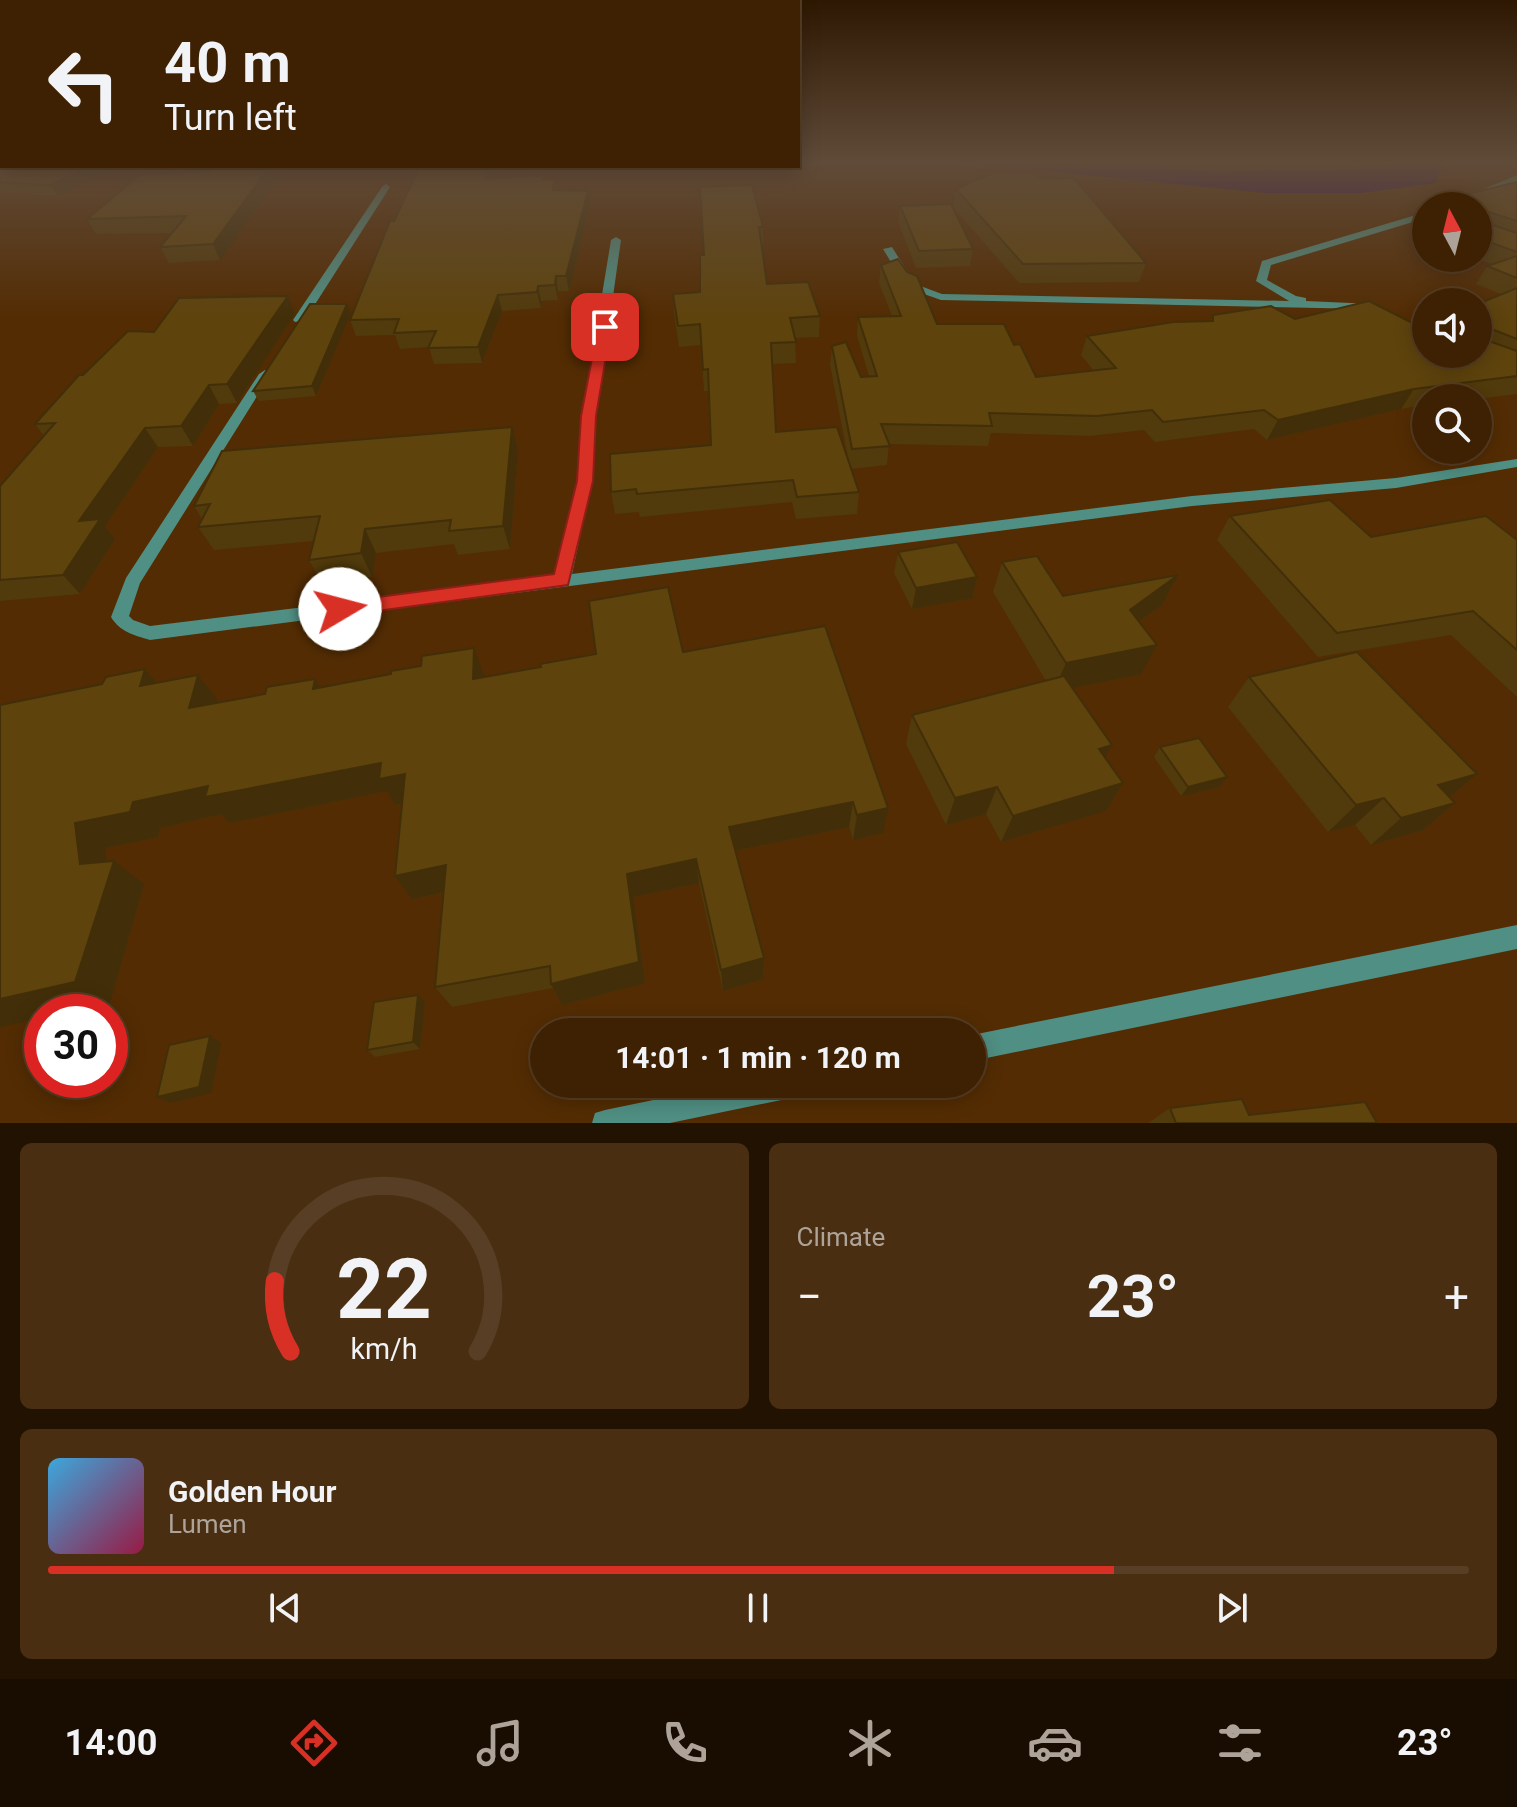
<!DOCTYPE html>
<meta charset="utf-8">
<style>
:root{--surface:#3e2102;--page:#492e11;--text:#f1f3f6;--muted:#ada399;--line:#573e24;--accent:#d93025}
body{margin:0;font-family:Roboto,sans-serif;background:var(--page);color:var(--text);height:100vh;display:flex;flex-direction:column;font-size:30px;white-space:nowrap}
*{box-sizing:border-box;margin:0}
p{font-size:26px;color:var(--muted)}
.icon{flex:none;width:44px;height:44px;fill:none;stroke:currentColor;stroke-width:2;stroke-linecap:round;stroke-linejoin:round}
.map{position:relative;height:1123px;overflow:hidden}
.side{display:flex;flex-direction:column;gap:20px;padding:20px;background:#221201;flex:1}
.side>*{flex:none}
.top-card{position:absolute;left:0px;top:0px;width:800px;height:168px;box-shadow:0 4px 20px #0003,0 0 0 2px var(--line);background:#3e2102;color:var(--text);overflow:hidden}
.needle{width:52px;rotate:353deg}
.controls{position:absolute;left:1412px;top:192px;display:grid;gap:16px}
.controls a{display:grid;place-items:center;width:80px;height:80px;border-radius:50%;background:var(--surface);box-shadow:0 4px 20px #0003,0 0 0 2px var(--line);font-size:40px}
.speed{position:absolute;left:24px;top:994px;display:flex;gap:16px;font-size:40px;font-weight:700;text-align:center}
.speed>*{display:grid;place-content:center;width:104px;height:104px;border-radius:50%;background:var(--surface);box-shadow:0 4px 20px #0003,0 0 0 2px var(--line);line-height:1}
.speed .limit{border:12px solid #d22;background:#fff;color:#111}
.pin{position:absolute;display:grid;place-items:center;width:68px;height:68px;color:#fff;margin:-34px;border-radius:16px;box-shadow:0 4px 12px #0006}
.me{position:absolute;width:88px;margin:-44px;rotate:82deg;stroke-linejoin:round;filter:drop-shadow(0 0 6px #0008)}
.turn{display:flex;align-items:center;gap:28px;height:168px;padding:0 32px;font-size:36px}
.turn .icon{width:104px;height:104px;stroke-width:2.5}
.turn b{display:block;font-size:56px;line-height:68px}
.big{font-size:60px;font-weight:700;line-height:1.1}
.side .card{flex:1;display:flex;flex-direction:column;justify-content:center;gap:12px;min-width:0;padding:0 28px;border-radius:12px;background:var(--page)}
.side .dial{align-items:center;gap:0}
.dial svg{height:208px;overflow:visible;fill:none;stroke:var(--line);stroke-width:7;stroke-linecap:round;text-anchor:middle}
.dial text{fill:var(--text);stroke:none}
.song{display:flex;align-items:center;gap:24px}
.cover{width:96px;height:96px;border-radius:12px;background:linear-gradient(135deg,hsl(200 70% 55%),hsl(340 70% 35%))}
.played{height:8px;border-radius:4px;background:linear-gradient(90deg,var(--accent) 75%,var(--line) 75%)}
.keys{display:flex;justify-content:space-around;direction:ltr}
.heat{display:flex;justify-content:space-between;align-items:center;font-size:44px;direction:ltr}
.side .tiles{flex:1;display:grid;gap:20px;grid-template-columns:1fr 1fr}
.card:last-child{grid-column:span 2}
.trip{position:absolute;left:530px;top:1018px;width:456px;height:80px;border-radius:40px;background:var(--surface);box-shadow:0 4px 20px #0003,0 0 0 2px var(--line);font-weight:700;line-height:80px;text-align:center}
.tab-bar{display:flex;height:128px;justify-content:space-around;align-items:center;background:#190d01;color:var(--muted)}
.tab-bar .icon{width:56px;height:56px}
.tab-bar .on{color:var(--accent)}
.tab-bar b{font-size:36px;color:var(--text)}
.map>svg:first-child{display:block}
.water{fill:#2f0a55}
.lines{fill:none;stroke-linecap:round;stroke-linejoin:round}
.street{fill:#508f83;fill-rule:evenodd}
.wall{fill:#513a0b}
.shaded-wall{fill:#422f09}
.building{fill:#5e430d;stroke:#422f09;stroke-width:2}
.route{fill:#d93025;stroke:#8d1f18;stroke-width:2}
</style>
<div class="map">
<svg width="1517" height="1123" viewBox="0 0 1517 1123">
<rect width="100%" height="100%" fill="#532c03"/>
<path class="water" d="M 946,161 L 1150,161 C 1191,175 1232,171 1274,170 C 1315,170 1353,171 1393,163 L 1391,161 L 1441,161 L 1442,169 L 1435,183 L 1362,193 L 1266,193 Z"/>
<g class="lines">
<g class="street">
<polygon points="1517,175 1517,181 1457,206 1444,206"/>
<polygon points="386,184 390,187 305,320 295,322 293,320 382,187"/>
<polygon points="1426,212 1426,218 1271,265 1267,280 1296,296 1306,298 1306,301 1373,304 1375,306 1369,309 941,300 907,288 883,249 892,247 915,284 942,294 1289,301 1256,281 1262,261"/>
<path d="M 616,237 L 621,240 L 596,416 L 592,481 L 572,574 L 1192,496 L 1396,478 L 1517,459 L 1517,467 L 1396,488 L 1192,506 L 150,640 C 134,635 120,632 111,617 L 126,578 L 259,374 L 265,370 L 271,374 L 140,583 L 129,616 L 133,620 L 150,626 L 555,576 L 578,481 L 582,416 L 611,240 Z"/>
<polygon points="1517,925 1517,949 972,1061 972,1035"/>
<polygon points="731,1084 809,1084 805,1093 796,1097 670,1123 592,1123 595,1113 605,1110"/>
</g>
</g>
<g class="wall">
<polygon points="118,166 57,196 0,192 0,167"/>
<polygon points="501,166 495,178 543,176 544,180 555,179 557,190 590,204 569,291 558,291 558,300 541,301 541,308 502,311 482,363 434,364 429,347 400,349 395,335 356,336 350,320 394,221"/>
<polygon points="211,171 220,260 169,263 160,247 172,233 96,234 87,219"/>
<polygon points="1040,179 1146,263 1139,282 1019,283 953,207 956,189"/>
<polygon points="1517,182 1517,394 1478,399 1426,398 1426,405 1401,409 1267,440 1254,429 1155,442 1144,430 1090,436 991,433 988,446 889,444 887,465 851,469 859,492 857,514 796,519 792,502 640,517 639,512 615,514 611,492 711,445 709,391 704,391 701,345 679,347 674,314 673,294 700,292 704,255 752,185 763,227 763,245 761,246 767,284 820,316 819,337 795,338 796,363 772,364 776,432 848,458 830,365 832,346 861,377 869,376 857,336 858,317 892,316 879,283 881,265 937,324 1014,345 1036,377 1094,371 1081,355 1087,336 1211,321 1213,315 1422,328 1501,294 1476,284 1487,266 1492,264 1475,258 1478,258 1478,206 1432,206 1439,201"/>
<polygon points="900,206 973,249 970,266 916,268 898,222"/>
<polygon points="288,296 295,314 237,403 219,404 193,446 158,447 105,526 115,539 80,594 0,601 0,486 44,436 35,424 83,375 154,332"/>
<polygon points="351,313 316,396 259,401 253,391"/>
<polygon points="512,427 518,450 510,549 458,555 454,544 376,553 372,577 322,584 309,560 314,541 214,550 198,527 202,519 194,506"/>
<polygon points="1230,516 1371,537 1517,540 1517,697 1451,635 1318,657 1217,540"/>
<polygon points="898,552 977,577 972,598 912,609 894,573"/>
<polygon points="1002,562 1063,596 1178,575 1162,605 1140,622 1141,674 1072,688 1105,758 1123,783 1106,811 1001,842 986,814 946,825 906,744 912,715 1046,681 993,592"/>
<polygon points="825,626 883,833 853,840 849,827 735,851 764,958 763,979 723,991 699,883 633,897 645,983 562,1005 553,988 452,1007 435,987 444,893 412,899 402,804 395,805 387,791 229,823 221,814 160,828 158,837 105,848 107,861 144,884 110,1003 68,1012 145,669 157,683 219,702 219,703 320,688 391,674 421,666 474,648 484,677 683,652"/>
<polygon points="1249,677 1477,774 1450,797 1455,803 1423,830 1371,845 1355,825 1328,832 1228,707"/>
<polygon points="1160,747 1219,787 1181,796 1154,757"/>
<polygon points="425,1002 420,1049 375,1057 367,1050"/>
<polygon points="1170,1108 1249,1115 1377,1123 1148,1123"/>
</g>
<g class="shaded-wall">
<polygon points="90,166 118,166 57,196 50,185"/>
<polygon points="270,166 286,166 220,260 213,244"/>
<polygon points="491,166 501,166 488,192 485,179"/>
<polygon points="588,191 590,204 569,291 566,276"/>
<polygon points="556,276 558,291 558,300 555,285"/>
<polygon points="538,286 541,301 541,308 537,292"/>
<polygon points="498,295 502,311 482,363 478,347"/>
<polygon points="288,296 295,314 237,403 227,384"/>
<polygon points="347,304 351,313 316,396 312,386"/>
<polygon points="209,385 219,404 193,446 181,426"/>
<polygon points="1414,389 1401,409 1267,440 1278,420"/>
<polygon points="512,427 518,450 510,549 503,526"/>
<polygon points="145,428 158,447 105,526 115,539 80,594 63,575 79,521"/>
<polygon points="365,529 376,553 372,577 361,553"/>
<polygon points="1178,575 1162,605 1116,639 1130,610"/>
<polygon points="977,577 972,598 912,609 916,588"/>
<polygon points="1157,645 1141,674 1053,692 1066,663"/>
<polygon points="474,648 484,675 484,706 473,679"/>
<polygon points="145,669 168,696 140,686"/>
<polygon points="198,675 219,702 212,735 189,708"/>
<polygon points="315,679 332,706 313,689"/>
<polygon points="1112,745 1096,773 1099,749"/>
<polygon points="381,763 405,774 420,800 395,805 387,791 229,823 221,814 160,828 158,837 105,848 109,876 114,861 144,884 110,1003 68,1012 42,1012 42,1018 0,1027 0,999 75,823 133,802 208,786"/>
<polygon points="1477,774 1444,802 1438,785"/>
<polygon points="1227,777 1219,787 1181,796 1188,787"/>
<polygon points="1123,783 1106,811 1001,842 1013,816"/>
<polygon points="997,787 986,814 946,825 955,798"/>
<polygon points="1384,798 1355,825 1328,832 1356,805"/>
<polygon points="853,802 849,827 730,852 729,827"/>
<polygon points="1455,803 1423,830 1371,845 1401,818"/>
<polygon points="888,808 883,833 853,840 857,815"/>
<polygon points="696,859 699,883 633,897 645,983 562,1005 551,984 627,874"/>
<polygon points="446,865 461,889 412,899 395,876"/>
<polygon points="764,958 763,979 723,991 721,970"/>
<polygon points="418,995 425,1002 420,1049 413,1042"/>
<polygon points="210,1036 221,1043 211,1093 170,1103 157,1097"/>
</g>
<g class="building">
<polygon points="3,166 90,166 50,185 0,182 0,167"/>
<polygon points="217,166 270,166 213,244 160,247 186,216 87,219 141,174 211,171"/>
<polygon points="420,166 491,166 485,179 543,176 542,180 555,179 553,190 588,191 566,276 556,276 555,285 538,286 537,292 498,295 478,347 428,348 436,331 394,333 399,319 350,320 390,221 394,221"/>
<polygon points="990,174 1035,174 1040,179 1074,178 1146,263 1023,264 956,189"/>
<polygon points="1517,182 1517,221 1489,212 1485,215 1486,223 1517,233 1517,252 1478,238 1478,206 1433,205 1439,201"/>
<polygon points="752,185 763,227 759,227 767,284 808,282 820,316 790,318 796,342 771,343 776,432 837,427 859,492 797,497 793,480 637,494 636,489 611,492 610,454 711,445 708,369 703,370 700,324 678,326 673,294 700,292 700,255 704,255 700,187"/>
<polygon points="951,204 973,249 919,251 900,206"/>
<polygon points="1517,256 1517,278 1487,266"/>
<polygon points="898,259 907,272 917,276 937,324 1004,324 1014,345 1020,344 1036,377 1116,368 1087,336 1173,322 1213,321 1213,315 1271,306 1295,319 1369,301 1422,328 1426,326 1426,354 1478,354 1478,304 1517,288 1517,339 1489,328 1484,336 1486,340 1517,351 1517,376 1414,389 1278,420 1264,410 1163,422 1152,410 1097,416 989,413 992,426 881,424 890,446 852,449 832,346 846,342 861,377 877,376 858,317 901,316 881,265"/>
<polygon points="288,296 227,384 209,385 181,426 145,428 79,521 100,519 63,575 0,580 0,486 55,423 35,424 79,375 83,375 128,331 154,332 179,298"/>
<polygon points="310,304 347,304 312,386 253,391"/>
<polygon points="512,427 503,526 449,531 451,520 365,529 361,553 309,560 320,516 198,527 210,504 194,506 222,451"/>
<polygon points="1330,500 1371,537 1486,516 1517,540 1517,650 1473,611 1337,633 1230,516"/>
<polygon points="957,542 977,577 916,588 898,552"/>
<polygon points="1037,556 1063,596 1178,575 1130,610 1157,645 1066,663 1002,562"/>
<polygon points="668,587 683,652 825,626 888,808 857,815 853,802 729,827 764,958 721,970 696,859 627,874 639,962 551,984 550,966 435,987 446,865 395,876 405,774 379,779 381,763 205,797 208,786 133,802 130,812 75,823 80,864 114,861 75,982 0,999 0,705 102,684 106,677 145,669 140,686 198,675 189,708 265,694 267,687 315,679 313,689 391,674 391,671 421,666 422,656 474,648 473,679 541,667 540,664 596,654 589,601"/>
<polygon points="1357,652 1477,774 1438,785 1455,803 1401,818 1384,798 1356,805 1249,677"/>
<polygon points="1064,676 1112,745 1099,749 1123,783 1013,816 997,787 955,798 912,715"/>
<polygon points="1199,738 1227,777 1188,787 1160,747"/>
<polygon points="418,995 413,1042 367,1050 374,1002"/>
<polygon points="210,1036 199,1087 157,1097 169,1045"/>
<polygon points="1242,1099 1249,1115 1365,1102 1377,1123 1176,1123 1170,1108"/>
</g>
<linearGradient id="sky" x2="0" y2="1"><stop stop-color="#2e1802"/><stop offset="0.51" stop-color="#604b39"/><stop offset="1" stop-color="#604b39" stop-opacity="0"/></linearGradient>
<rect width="1517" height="318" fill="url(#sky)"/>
<polygon class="route" points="605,323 611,327 596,416 593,481 568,585 340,616 333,614 330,609 340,602 554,574 577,481 581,416 598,327"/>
</svg>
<div class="controls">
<a><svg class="needle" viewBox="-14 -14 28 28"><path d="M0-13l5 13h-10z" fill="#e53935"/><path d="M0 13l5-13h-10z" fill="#ada399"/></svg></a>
<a><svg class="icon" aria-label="sound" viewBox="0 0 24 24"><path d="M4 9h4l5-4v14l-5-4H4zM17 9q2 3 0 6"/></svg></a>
<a><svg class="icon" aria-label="search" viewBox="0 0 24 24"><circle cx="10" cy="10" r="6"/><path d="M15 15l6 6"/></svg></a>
</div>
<div class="speed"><div class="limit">30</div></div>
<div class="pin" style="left:605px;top:327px;background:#d93025"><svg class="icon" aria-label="arrive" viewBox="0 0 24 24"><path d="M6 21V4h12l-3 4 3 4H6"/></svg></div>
<svg class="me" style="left:340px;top:609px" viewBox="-20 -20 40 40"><circle r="19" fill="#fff"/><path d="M0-13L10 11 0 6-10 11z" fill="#d93025"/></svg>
<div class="trip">14:01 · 1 min · 120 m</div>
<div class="top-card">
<div class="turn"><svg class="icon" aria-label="left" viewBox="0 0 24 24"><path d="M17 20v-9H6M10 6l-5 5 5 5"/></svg><div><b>40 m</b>Turn left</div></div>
</div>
</div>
<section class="side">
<div class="tiles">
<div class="card dial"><svg viewBox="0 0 100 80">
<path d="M14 69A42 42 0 1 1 86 69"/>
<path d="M14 69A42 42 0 0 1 8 42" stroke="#d93025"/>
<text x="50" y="56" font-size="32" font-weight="700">22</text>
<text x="50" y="72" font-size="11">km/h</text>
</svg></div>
<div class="card"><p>Climate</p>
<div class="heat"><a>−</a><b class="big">23°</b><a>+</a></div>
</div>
<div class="card">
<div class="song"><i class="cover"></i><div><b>Golden Hour</b><p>Lumen</p></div></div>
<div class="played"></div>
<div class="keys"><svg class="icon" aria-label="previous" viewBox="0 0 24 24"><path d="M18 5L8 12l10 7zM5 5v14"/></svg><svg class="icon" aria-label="pause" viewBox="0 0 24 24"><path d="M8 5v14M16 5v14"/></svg><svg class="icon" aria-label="next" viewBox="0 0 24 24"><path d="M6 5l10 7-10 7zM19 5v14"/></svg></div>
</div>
</div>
</section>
<nav class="tab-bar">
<b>14:00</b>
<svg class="icon on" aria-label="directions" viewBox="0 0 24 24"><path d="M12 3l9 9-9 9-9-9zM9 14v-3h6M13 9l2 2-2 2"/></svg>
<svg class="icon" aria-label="music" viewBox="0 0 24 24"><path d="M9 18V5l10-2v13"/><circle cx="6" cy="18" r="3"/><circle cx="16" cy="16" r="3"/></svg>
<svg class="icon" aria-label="phone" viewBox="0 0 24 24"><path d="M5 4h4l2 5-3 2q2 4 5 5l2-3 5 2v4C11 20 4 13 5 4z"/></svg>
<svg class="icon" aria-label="climate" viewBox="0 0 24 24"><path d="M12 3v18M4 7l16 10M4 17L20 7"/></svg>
<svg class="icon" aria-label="car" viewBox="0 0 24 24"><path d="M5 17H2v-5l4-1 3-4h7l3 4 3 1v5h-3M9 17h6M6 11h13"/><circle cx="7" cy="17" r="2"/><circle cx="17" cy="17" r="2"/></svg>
<svg class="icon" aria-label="filters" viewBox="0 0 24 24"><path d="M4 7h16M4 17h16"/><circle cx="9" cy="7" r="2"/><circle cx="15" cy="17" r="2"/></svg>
<b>23°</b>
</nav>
